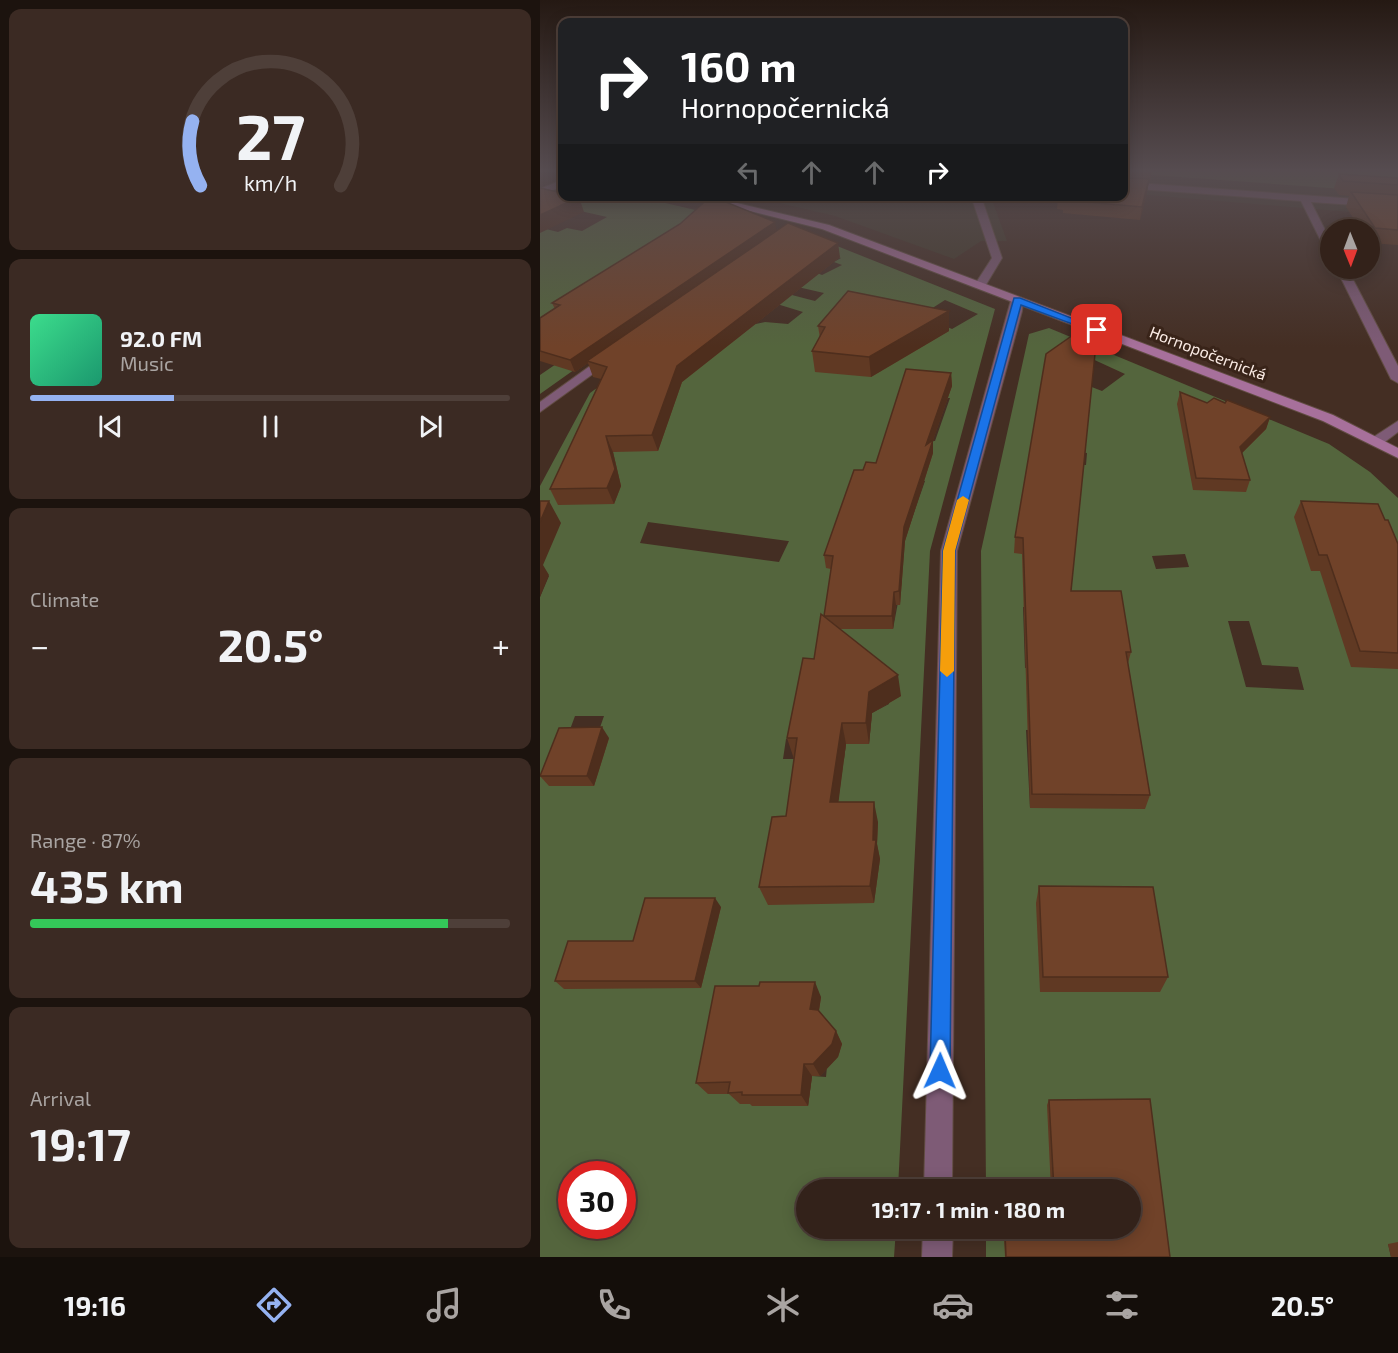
<!DOCTYPE html>
<meta charset="utf-8">
<style>
:root{--surface:#33221a;--page:#3b2a23;--text:#f1f3f6;--muted:#a9a4a2;--line:#4e3f39;--accent:#95b2f1}
body{margin:0;font-family:"Exo 2",sans-serif;background:var(--page);color:var(--text);height:100vh;display:flex;flex-direction:column;font-size:22px;white-space:nowrap}
*{box-sizing:border-box;margin:0}
p{font-size:20px;color:var(--muted)}
.icon{flex:none;width:33px;height:33px;fill:none;stroke:currentColor;stroke-width:2;stroke-linecap:round;stroke-linejoin:round}
.map{position:relative;flex:1;overflow:hidden}
.drawer{display:flex;flex-direction:column;gap:9px;padding:9px;background:#1c130e;width:540px}
.drawer>*{flex:none}
.guide{position:absolute;left:18px;top:18px;width:570px;height:183px;border-radius:12px;box-shadow:0 3px 15px #0003,0 0 0 2px var(--line);background:#202124;color:#fff;overflow:hidden}
.needle{width:39px;rotate:179deg}
.buttons{position:absolute;left:780px;top:219px;display:grid;gap:12px}
.buttons a{display:grid;place-items:center;width:60px;height:60px;border-radius:50%;background:var(--surface);box-shadow:0 3px 15px #0003,0 0 0 2px var(--line);font-size:30px}
.speed{position:absolute;left:18px;top:1161px;display:flex;gap:12px;font-size:30px;font-weight:700;text-align:center}
.speed>*{display:grid;place-content:center;width:78px;height:78px;border-radius:50%;background:var(--surface);box-shadow:0 3px 15px #0003,0 0 0 2px var(--line);line-height:1}
.speed .limit{border:9px solid #d22;background:#fff;color:#111}
.pin{position:absolute;display:grid;place-items:center;width:51px;height:51px;color:#fff;margin:-26px;border-radius:12px;box-shadow:0 3px 9px #0006}
.me{position:absolute;width:66px;margin:-33px;rotate:1deg;stroke-linejoin:round;filter:drop-shadow(0 0 4px #0008)}
.turn{display:flex;align-items:center;gap:21px;height:126px;padding:0 24px;font-size:27px}
.turn .icon{width:78px;height:78px;stroke-width:2.5}
.turn b{display:block;font-size:42px;line-height:51px}
.lanes{display:flex;align-items:center;height:57px;padding:0 24px;background:#0003;justify-content:center;gap:30px;direction:ltr}
.lanes .off{opacity:.35}
.big{font-size:45px;font-weight:700;line-height:1.1}
.drawer .widget{flex:1;display:flex;flex-direction:column;justify-content:center;gap:9px;min-width:0;padding:0 21px;border-radius:12px;background:var(--page)}
.drawer .dial{align-items:center;gap:0}
.dial svg{height:156px;overflow:visible;fill:none;stroke:var(--line);stroke-width:7;stroke-linecap:round;text-anchor:middle}
.dial text{fill:var(--text);stroke:none}
.song{display:flex;align-items:center;gap:18px}
.cover{width:72px;height:72px;border-radius:9px;background:linear-gradient(135deg,hsl(150 70% 55%),hsl(160 70% 35%))}
.played{height:6px;border-radius:3px;background:linear-gradient(90deg,var(--accent) 30%,var(--line) 30%)}
.keys{display:flex;justify-content:space-around;direction:ltr}
.heat{display:flex;justify-content:space-between;align-items:center;font-size:33px;direction:ltr}
.charge{height:9px;border-radius:4px;background:linear-gradient(90deg,#34c759 87%,var(--line) 0)}
.trip{position:absolute;left:256px;top:1179px;width:345px;height:60px;border-radius:30px;background:var(--surface);box-shadow:0 3px 15px #0003,0 0 0 2px var(--line);font-weight:700;line-height:60px;text-align:center}
.tab-bar{display:flex;height:96px;justify-content:space-around;align-items:center;background:#140e0a;color:var(--muted)}
.tab-bar .icon{width:42px;height:42px}
.tab-bar .selected{color:var(--accent)}
.tab-bar b{font-size:27px;color:var(--text)}
main{display:flex;flex:1;min-height:0}
.map>svg:first-child{display:block}
.industrial{fill:#433a2a}
.green{fill:#54653d;fill-rule:evenodd}
.lines{fill:none;stroke-linecap:round;stroke-linejoin:round}
.street-casing{stroke:#614c42;stroke-width:2}
.secondary-casing{stroke:#614c42;stroke-width:2}
.street{fill:#7e5b76;fill-rule:evenodd}
.secondary{fill:#a7709b;fill-rule:evenodd}
.wall{fill:#603923}
.shaded-wall{fill:#4e2e1d}
.building{fill:#704229;stroke:#4e2e1d;stroke-width:1.5}
.route{fill:#1a73e8;stroke:#114b97;stroke-width:1.5}
.slow{fill:#f59e0b}
.labels{text-anchor:middle;stroke-width:6;stroke-linejoin:round;paint-order:stroke}
.far-street-label{font-size:16px;fill:#fbece5;stroke:#392419}
</style>
<main>
<section class="drawer">
<div class="widget dial"><svg viewBox="0 0 100 80">
<path d="M14 69A42 42 0 1 1 86 69"/>
<path d="M14 69A42 42 0 0 1 10 36" stroke="#95b2f1"/>
<text x="50" y="56" font-size="32" font-weight="700">27</text>
<text x="50" y="72" font-size="11">km/h</text>
</svg></div>
<div class="widget">
<div class="song"><i class="cover"></i><div><b>92.0 FM</b><p>Music</p></div></div>
<div class="played"></div>
<div class="keys"><svg class="icon" aria-label="previous" viewBox="0 0 24 24"><path d="M18 5L8 12l10 7zM5 5v14"/></svg><svg class="icon" aria-label="pause" viewBox="0 0 24 24"><path d="M8 5v14M16 5v14"/></svg><svg class="icon" aria-label="next" viewBox="0 0 24 24"><path d="M6 5l10 7-10 7zM19 5v14"/></svg></div>
</div>
<div class="widget"><p>Climate</p>
<div class="heat"><a>−</a><b class="big">20.5°</b><a>+</a></div>
</div>
<div class="widget"><p>Range · 87%</p><b class="big">435 km</b><div class="charge"></div></div>
<div class="widget"><p>Arrival</p><b class="big">19:17</b></div>
</section>
<div class="map">
<svg width="858" height="1257" viewBox="0 0 858 1257">
<rect width="100%" height="100%" fill="#442e23"/>
<g class="industrial">
<polygon points="584,173 858,193 858,216 584,193"/>
<polygon points="214,197 451,197 467,241 441,241 414,259 295,216"/>
</g>
<g class="green">
<polygon points="584,171 858,171 858,193 584,173"/>
<path d="M 22,192 L 22,196 L 99,197 L 234,228 L 0,394 L 0,375 L 41,347 L 0,343 L 0,203 ZM 36,210 L 67,217 L 42,231 L 27,228 L 18,232 L 6,229 Z"/>
<path d="M 277,238 L 455,309 L 390,551 L 358,1189 L 267,1190 L 267,1228 L 356,1229 L 354,1257 L 0,1257 L 0,597 L 9,576 L 0,575 L 0,486 L 50,393 L 258,241 ZM 274,247 L 301,258 L 294,262 L 302,265 L 282,275 L 250,262 ZM 236,282 L 284,293 L 275,301 L 248,294 L 237,304 L 263,312 L 248,324 L 225,322 L 211,325 ZM 405,300 L 438,314 L 412,329 L 380,316 ZM 408,398 L 410,398 L 395,441 L 366,438 ZM 328,475 L 385,481 L 367,533 ZM 108,522 L 248,541 L 249,541 L 239,562 L 100,543 ZM 362,581 L 353,629 L 287,629 ZM 351,689 L 349,704 L 332,713 L 329,744 L 306,744 L 304,759 L 243,759 L 246,739 L 257,739 ZM 35,716 L 64,716 L 56,739 L 9,786 ZM 277,1023 L 291,1024 L 286,1077 L 272,1076 L 268,1106 L 213,1106 L 201,1093 L 169,1094 ZM 32,1174 L 82,1174 L 82,1226 L 32,1226 Z"/>
<path d="M 509,328 L 789,444 L 830,472 L 858,498 L 858,1245 L 848,1244 L 851,1257 L 624,1257 L 605,1105 L 511,1189 L 446,1190 L 441,551 L 489,334 ZM 548,357 L 585,374 L 562,391 L 544,384 ZM 539,452 L 547,453 L 546,465 L 491,460 ZM 645,554 L 649,567 L 616,569 L 612,556 ZM 483,607 L 577,607 L 586,668 L 485,668 ZM 688,621 L 709,621 L 722,665 L 758,667 L 764,690 L 706,687 ZM 592,729 L 490,808 L 486,730 Z"/>
<polygon points="446,1229 513,1229 514,1237 465,1257 446,1257"/>
</g>
<g class="lines">
<defs>
<g id="street">
<polygon points="22,180 22,186 0,196 0,189"/>
<polygon points="584,182 858,202 858,208 771,202 790,240 790,252 785,249 761,201 584,188"/>
<polygon points="431,196 441,196 462,258 444,288 440,289 434,286 452,258"/>
<polygon points="796,268 807,268 858,366 858,383 851,379"/>
<polygon points="477,297 483,300 482,311 417,551 412,1190 384,1190 401,551 471,300"/>
<polygon points="71,351 75,352 75,358 0,412 0,402"/>
<polygon points="858,421 858,432 842,444 832,444 830,441 832,438"/>
<polygon points="383,1228 413,1228 412,1257 382,1257"/>
</g>
<polygon id="secondary" points="150,196 168,196 289,225 793,415 858,448 858,458 783,421 282,229"/>
</defs>
<use href="#street" class="street-casing"/>
<use href="#secondary" class="secondary-casing"/>
<use href="#street" class="street"/>
<use href="#secondary" class="secondary"/>
</g>
<g class="wall">
<polygon points="584,171 612,171 610,182 609,182 607,192 600,220 523,213 523,210 517,209 518,196 584,196"/>
<polygon points="799,174 858,178 858,245 830,243 830,230 821,230 806,207 809,196 799,195 794,188"/>
<polygon points="237,230 300,257 142,382 118,451 73,452 81,486 74,504 18,505 10,489 61,379 53,377 48,363 35,372 0,361 0,318 15,309 12,303"/>
<polygon points="278,326 409,331 331,377 275,372 272,351 280,338"/>
<polygon points="556,344 531,591 591,652 588,663 610,795 605,809 490,808 482,554 474,553 475,537"/>
<polygon points="411,373 412,386 393,440 393,453 365,541 360,605 356,605 353,629 300,629 361,696 332,713 329,744 306,744 298,802 338,822 337,844 340,859 334,903 228,905 219,887 246,816 254,759 247,738 274,659 284,616 291,569 286,568 284,555 323,470 336,463"/>
<polygon points="640,392 667,403 685,403 730,417 726,429 702,453 710,480 706,492 653,490 637,404"/>
<polygon points="761,501 845,520 858,544 858,669 811,667 780,571 771,571 754,517"/>
<polygon points="69,738 54,786 9,786 0,776"/>
<polygon points="499,886 628,977 620,992 500,992 496,903"/>
<polygon points="181,907 161,988 24,989 15,981 93,941"/>
<polygon points="281,997 279,1011 296,1031 302,1044 298,1057 280,1076 272,1076 268,1106 212,1106 210,1104 200,1104 189,1094 168,1094 156,1083"/>
<polygon points="610,1099 630,1257 465,1257 464,1237 465,1234 514,1235 513,1228 591,1228 591,1190 511,1190 507,1105 509,1100"/>
<polygon points="858,1242 858,1257 851,1257 848,1244"/>
</g>
<g class="shaded-wall">
<polygon points="609,179 607,192 600,220 602,207"/>
<polygon points="39,197 44,212 0,233 0,215"/>
<polygon points="235,222 237,232 47,361 48,363 35,372 30,360"/>
<polygon points="298,243 300,257 142,382 118,451 112,435 137,366"/>
<polygon points="409,311 409,331 331,377 329,357"/>
<polygon points="411,373 412,386 393,440 393,453 365,541 360,605 359,591 364,527 386,445"/>
<polygon points="730,417 726,429 696,459 700,447"/>
<polygon points="66,436 73,452 81,486 74,504 67,488"/>
<polygon points="9,501 21,523 3,565 9,575 0,597 0,522"/>
<polygon points="354,592 356,605 353,629 352,616"/>
<polygon points="358,675 361,696 332,713 329,744 326,723 329,692"/>
<polygon points="302,723 306,744 296,821 290,802"/>
<polygon points="62,727 69,738 54,786 47,776"/>
<polygon points="334,802 338,822 337,844 340,859 334,903 330,886"/>
<polygon points="175,898 181,907 161,988 155,981"/>
<polygon points="275,982 281,997 277,1023 270,1009"/>
<polygon points="296,1031 302,1044 298,1057 280,1076 273,1064"/>
<polygon points="264,1064 272,1076 268,1106 261,1095"/>
</g>
<g class="building">
<polygon points="584,171 586,178 609,179 602,207 524,200 525,197 524,196 584,196"/>
<polygon points="799,174 858,178 858,185 803,181"/>
<polygon points="0,188 22,193 22,196 39,197 0,215"/>
<polygon points="811,192 858,195 858,230 835,228"/>
<polygon points="171,196 235,222 30,360 0,351 0,318 20,305 12,303 140,224"/>
<polygon points="248,223 298,243 137,366 112,435 66,436 75,469 67,488 10,489 67,367 47,361"/>
<polygon points="308,291 409,311 329,357 272,351 285,327 278,326"/>
<polygon points="533,335 556,344 531,591 581,591 591,652 586,652 610,795 492,794 483,538 475,537 506,354"/>
<polygon points="366,369 411,373 386,445 393,440 364,527 359,591 354,592 352,616 284,616 293,556 284,555 314,470 323,470 326,462 336,463"/>
<polygon points="640,392 667,403 674,398 685,403 687,400 730,417 700,447 710,480 656,478"/>
<polygon points="0,501 9,501 0,522"/>
<polygon points="761,501 838,504 845,520 848,520 858,544 858,653 820,651 787,555 779,555"/>
<polygon points="281,614 358,675 329,692 326,723 302,723 290,802 334,802 333,840 336,840 330,886 219,887 232,817 246,816 257,738 247,738 263,658 274,659"/>
<polygon points="62,727 47,776 0,776 19,728"/>
<polygon points="499,886 613,887 628,977 503,977"/>
<polygon points="105,898 175,898 155,981 15,981 28,941 93,941"/>
<polygon points="220,982 275,982 270,1009 278,1010 296,1031 292,1044 273,1064 264,1064 261,1095 202,1095 202,1092 188,1093 190,1082 156,1083 175,986 219,986"/>
<polygon points="610,1099 630,1257 466,1257 465,1234 516,1235 516,1228 591,1228 591,1190 514,1190 509,1100"/>
</g>
<linearGradient id="sky" x2="0" y2="1"><stop stop-color="#251913"/><stop offset="0.49" stop-color="#564c50"/><stop offset="1" stop-color="#564c50" stop-opacity="0"/></linearGradient>
<rect width="858" height="347" fill="url(#sky)"/>
<polygon class="route" points="474,298 480,298 562,330 554,332 481,305 415,551 410,1071 407,1078 400,1081 393,1078 390,1071 403,551"/>
<polygon class="slow" points="423,496 429,500 415,551 414,671 407,677 400,671 403,551 417,500"/>
<g class="labels">
<g class="far-street-label">
<text transform="translate(668 353) rotate(21)" y="6">Hornopočernická</text>
</g>
</g>
</svg>
<div class="buttons">
<a><svg class="needle" viewBox="-14 -14 28 28"><path d="M0-13l5 13h-10z" fill="#e53935"/><path d="M0 13l5-13h-10z" fill="#a9a4a2"/></svg></a>
</div>
<div class="speed"><div class="limit">30</div></div>
<div class="pin" style="left:557px;top:330px;background:#d93025"><svg class="icon" aria-label="arrive" viewBox="0 0 24 24"><path d="M6 21V4h12l-3 4 3 4H6"/></svg></div>
<svg class="me" style="left:400px;top:1071px" viewBox="-20 -20 40 40"><path d="M0-17L14 15 0 8-14 15z" fill="#1a73e8" stroke="#fff" stroke-width="4"/></svg>
<div class="trip">19:17 · 1 min · 180 m</div>
<div class="guide">
<div class="turn"><svg class="icon" aria-label="right" viewBox="0 0 24 24"><path d="M7 20v-9h11M14 6l5 5-5 5"/></svg><div><b>160 m</b>Hornopočernická</div></div>
<div class="lanes"><svg class="icon off" aria-label="left" viewBox="0 0 24 24"><path d="M17 20v-9H6M10 6l-5 5 5 5"/></svg><svg class="icon off" aria-label="ahead" viewBox="0 0 24 24"><path d="M12 20V5M6 11l6-6 6 6"/></svg><svg class="icon off" aria-label="ahead" viewBox="0 0 24 24"><path d="M12 20V5M6 11l6-6 6 6"/></svg><svg class="icon" aria-label="right" viewBox="0 0 24 24"><path d="M7 20v-9h11M14 6l5 5-5 5"/></svg></div>
</div>
</div>
</main>
<nav class="tab-bar">
<b>19:16</b>
<svg class="icon selected" aria-label="directions" viewBox="0 0 24 24"><path d="M12 3l9 9-9 9-9-9zM9 14v-3h6M13 9l2 2-2 2"/></svg>
<svg class="icon" aria-label="music" viewBox="0 0 24 24"><path d="M9 18V5l10-2v13"/><circle cx="6" cy="18" r="3"/><circle cx="16" cy="16" r="3"/></svg>
<svg class="icon" aria-label="phone" viewBox="0 0 24 24"><path d="M5 4h4l2 5-3 2q2 4 5 5l2-3 5 2v4C11 20 4 13 5 4z"/></svg>
<svg class="icon" aria-label="climate" viewBox="0 0 24 24"><path d="M12 3v18M4 7l16 10M4 17L20 7"/></svg>
<svg class="icon" aria-label="car" viewBox="0 0 24 24"><path d="M5 17H2v-5l4-1 3-4h7l3 4 3 1v5h-3M9 17h6M6 11h13"/><circle cx="7" cy="17" r="2"/><circle cx="17" cy="17" r="2"/></svg>
<svg class="icon" aria-label="filters" viewBox="0 0 24 24"><path d="M4 7h16M4 17h16"/><circle cx="9" cy="7" r="2"/><circle cx="15" cy="17" r="2"/></svg>
<b>20.5°</b>
</nav>
